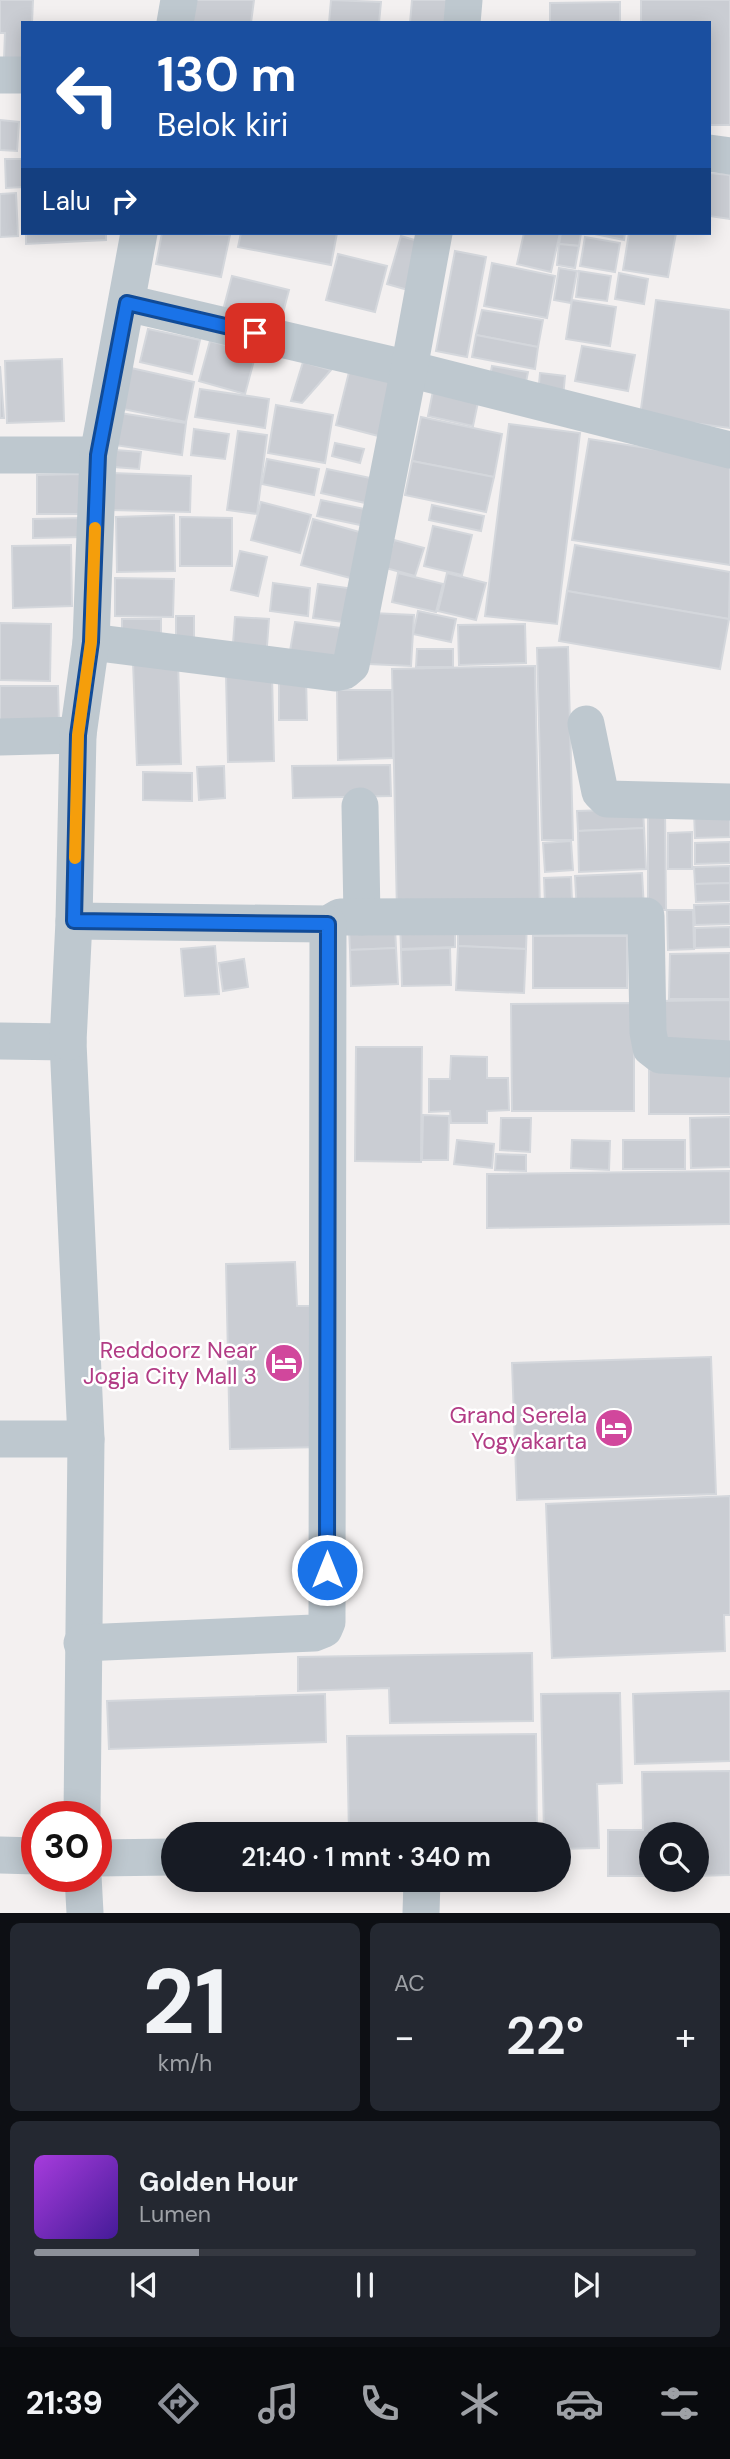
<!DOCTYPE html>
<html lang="id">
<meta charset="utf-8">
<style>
:root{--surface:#171b24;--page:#242831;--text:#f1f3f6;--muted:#9ea1a6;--line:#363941;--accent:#8c9099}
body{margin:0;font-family:"DM Sans",sans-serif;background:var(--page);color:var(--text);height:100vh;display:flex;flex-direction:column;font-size:26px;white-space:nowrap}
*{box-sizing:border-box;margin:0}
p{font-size:23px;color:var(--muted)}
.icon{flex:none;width:38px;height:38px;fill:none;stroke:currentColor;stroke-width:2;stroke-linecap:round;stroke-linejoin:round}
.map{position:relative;height:1913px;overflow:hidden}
.panel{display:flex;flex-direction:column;gap:10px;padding:10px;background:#0d0f14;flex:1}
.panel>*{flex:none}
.banner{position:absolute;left:21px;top:21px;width:690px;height:214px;border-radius:0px;box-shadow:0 4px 18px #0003;background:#1a4fa0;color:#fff;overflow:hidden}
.fabs{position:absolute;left:639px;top:1822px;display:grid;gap:14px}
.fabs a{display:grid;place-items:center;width:70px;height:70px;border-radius:50%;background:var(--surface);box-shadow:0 4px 18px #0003;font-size:35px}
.speed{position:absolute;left:21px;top:1801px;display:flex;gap:14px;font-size:35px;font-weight:700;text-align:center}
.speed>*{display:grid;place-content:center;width:91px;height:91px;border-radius:50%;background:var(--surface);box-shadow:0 4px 18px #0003;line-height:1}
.speed .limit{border:10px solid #d22;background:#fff;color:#111}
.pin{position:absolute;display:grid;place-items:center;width:60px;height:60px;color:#fff;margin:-30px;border-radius:14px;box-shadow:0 4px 10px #0006}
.me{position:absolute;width:77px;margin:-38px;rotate:0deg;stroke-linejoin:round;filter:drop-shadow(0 0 5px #0008)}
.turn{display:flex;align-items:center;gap:24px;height:147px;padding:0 21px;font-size:32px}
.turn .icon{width:91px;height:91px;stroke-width:2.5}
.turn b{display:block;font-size:49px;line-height:60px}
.then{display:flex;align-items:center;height:66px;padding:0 21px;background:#0003;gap:14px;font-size:26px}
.big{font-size:52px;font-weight:600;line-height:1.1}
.panel .widget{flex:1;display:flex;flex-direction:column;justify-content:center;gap:10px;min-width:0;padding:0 24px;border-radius:10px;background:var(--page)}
.panel .dial{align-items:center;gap:0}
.dial b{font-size:91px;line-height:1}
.song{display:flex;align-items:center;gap:21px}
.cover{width:84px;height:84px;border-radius:10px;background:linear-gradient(135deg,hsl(280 70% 55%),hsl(260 70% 35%))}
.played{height:7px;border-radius:4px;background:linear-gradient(90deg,var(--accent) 25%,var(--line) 25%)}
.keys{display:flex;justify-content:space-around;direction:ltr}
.heat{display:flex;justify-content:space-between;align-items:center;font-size:38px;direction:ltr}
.panel .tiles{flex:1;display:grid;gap:10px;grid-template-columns:1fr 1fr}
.widget:last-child{grid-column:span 2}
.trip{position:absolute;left:161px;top:1822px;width:410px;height:70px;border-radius:35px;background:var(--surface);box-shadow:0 4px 18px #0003;font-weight:600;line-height:70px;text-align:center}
.menu{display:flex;height:112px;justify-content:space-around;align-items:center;background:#090b0e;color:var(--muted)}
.menu .icon{width:49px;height:49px}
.menu .selected{color:var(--accent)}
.menu b{font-size:32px;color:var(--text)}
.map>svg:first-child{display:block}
.building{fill:#cacdd3;stroke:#d4d7dc;stroke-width:2}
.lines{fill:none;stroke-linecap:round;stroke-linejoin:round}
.street{stroke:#bec8cf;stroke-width:37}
.route-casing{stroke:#114b97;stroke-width:18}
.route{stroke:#1a73e8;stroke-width:12}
.slow{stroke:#f59e0b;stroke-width:12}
.labels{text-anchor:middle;stroke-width:5;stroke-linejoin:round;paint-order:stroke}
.hotel-label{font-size:23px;fill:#b23c85;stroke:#fff;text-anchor:end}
</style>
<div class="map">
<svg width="730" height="1913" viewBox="0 0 730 1913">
<rect width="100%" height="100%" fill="#f3f0f0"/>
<g class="building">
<polygon points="0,0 33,0 32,23 23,23 23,59 4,59 5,33 0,33"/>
<polygon points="184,0 254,0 251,23 181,23"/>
<polygon points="331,0 381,2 379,23 329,23"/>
<polygon points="412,0 450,0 448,23 410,23"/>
<polygon points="641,0 730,0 730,125 709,125 709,23 641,23"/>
<polygon points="620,2 620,23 550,23 550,3"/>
<polygon points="0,120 19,122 17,151 0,150"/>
<polygon points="5,159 23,159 23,187 6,188"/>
<polygon points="709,173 730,175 730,219 709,216"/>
<polygon points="16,193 18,236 0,237 0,194"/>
<polygon points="26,233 106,233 106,240 26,244"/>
<polygon points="162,233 230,235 221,277 156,264"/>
<polygon points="241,233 337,233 331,265 238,247"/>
<polygon points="524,233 560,233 551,272 517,264"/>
<polygon points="561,233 581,233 579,246 559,244"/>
<polygon points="590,233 625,233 624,240"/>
<polygon points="629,233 676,233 668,277 623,270"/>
<polygon points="401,236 428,244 415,292 387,284"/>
<polygon points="585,237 620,243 615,272 580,266"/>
<polygon points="559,244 579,246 575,268 557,265"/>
<polygon points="455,251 486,257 467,357 436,351"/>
<polygon points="338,254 387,266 375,312 326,300"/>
<polygon points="492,263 555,276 547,318 484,306"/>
<polygon points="559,268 577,271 571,303 554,300"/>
<polygon points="579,271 611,276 607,301 576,297"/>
<polygon points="619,273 648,279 644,304 615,299"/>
<polygon points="232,276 289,290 279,328 222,314"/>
<polygon points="572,300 616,307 610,346 566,339"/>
<polygon points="656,300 730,310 730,428 640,416"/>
<polygon points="482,310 543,320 538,347 476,335"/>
<polygon points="148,329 200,340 192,374 140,362"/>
<polygon points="476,335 538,347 535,369 472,357"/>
<polygon points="210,341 256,353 245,394 199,381"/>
<polygon points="582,346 635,355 628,391 575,381"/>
<polygon points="62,359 64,421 7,423 5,361"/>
<polygon points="303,362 331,370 302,403 291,401"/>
<polygon points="351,364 402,377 386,438 336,425"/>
<polygon points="0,366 4,418 0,418"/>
<polygon points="492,366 528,372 524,392 488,386"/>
<polygon points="131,368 194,382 186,422 123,409"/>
<polygon points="540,373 565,376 563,398 538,395"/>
<polygon points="200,389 269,399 265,428 195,417"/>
<polygon points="433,391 478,402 473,426 428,416"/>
<polygon points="276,405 333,415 325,463 268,453"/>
<polygon points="113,412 186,423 182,455 108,444"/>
<polygon points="421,417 502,434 494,477 412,461"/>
<polygon points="509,424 580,433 557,624 485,616"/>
<polygon points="194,429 229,434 225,459 191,455"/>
<polygon points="238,431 267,435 257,514 227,510"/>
<polygon points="589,439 730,461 730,565 572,540"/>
<polygon points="335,443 364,449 360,463 332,456"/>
<polygon points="115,450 141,452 139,469 114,467"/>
<polygon points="267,459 319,469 314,495 262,484"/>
<polygon points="412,461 494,477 486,512 405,495"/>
<polygon points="327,469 380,480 374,505 321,493"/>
<polygon points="112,473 191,476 190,512 111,510"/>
<polygon points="81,474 81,514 37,514 37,475"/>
<polygon points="321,500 374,511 370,527 317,516"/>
<polygon points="261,502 311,515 300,553 251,540"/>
<polygon points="432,505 484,516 481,531 429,520"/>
<polygon points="174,515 175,571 117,572 116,517"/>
<polygon points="180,517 232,518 232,566 180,566"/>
<polygon points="84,518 84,537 33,538 33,519"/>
<polygon points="313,519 370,535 358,580 301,565"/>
<polygon points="433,526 472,535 462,575 424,566"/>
<polygon points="394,540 424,548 415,576 386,568"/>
<polygon points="71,545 72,606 13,608 12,546"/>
<polygon points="575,545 730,572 729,619 567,591"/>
<polygon points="240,551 267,557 258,596 231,590"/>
<polygon points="398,573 443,584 436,612 392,602"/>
<polygon points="447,573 486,583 476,620 438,611"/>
<polygon points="115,578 174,579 173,617 115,616"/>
<polygon points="273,583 310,588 308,616 270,611"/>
<polygon points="318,584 355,589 350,623 313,618"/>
<polygon points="567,591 729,619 720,669 559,641"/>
<polygon points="418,611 456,619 451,642 413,634"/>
<polygon points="372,613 414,615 411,666 369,664"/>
<rect x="176" y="616" width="18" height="31"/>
<polygon points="235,617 269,619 266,659 232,657"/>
<rect x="122" y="619" width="39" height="15"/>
<polygon points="295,622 342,628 338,658 290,651"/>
<polygon points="0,623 51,624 50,681 0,680"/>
<polygon points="525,624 526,663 459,665 458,625"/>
<polygon points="568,647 573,840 542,840 537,648"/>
<polygon points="417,649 453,649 453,667 416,667"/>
<polygon points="178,661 181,764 137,765 133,662"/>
<polygon points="535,666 540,912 397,914 392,669"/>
<polygon points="272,674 274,761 228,762 226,675"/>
<polygon points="306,676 307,720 279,720 279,677"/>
<polygon points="0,686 58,686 59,725 0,726"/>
<polygon points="337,690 392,690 393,758 338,760"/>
<polygon points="390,765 391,796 293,798 292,766"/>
<polygon points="224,766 225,798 199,800 197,767"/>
<polygon points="143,772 192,773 192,801 143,800"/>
<polygon points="643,809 644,828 578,831 577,811"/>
<polygon points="648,809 665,809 666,910 648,910"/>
<polygon points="730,811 730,837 695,838 694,812"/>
<polygon points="644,828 646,869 579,872 578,831"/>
<polygon points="692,832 692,869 668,869 668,833"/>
<polygon points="571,841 573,870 545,872 543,843"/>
<polygon points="730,842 730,863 695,864 695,843"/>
<polygon points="730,866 730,883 695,884 694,867"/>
<polygon points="642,873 644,909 577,913 575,876"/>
<polygon points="571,877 572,902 545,903 544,878"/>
<polygon points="730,883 730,901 696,902 695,884"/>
<polygon points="730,904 730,924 695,925 694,905"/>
<polygon points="667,910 693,910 694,949 668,950"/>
<polygon points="458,918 527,921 526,949 458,946"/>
<polygon points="455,919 455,947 401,949 400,920"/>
<polygon points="395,927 396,948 350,950 349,929"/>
<polygon points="730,927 730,947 695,948 695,928"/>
<rect x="533" y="936" width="94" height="52"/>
<polygon points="215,946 219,994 185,996 181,949"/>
<polygon points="458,946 526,949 524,993 456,990"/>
<polygon points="396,948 398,984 351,986 350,950"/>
<polygon points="450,948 451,985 402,986 401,950"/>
<polygon points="730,953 730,999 669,999 670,954"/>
<polygon points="244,959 248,987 223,991 219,963"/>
<polygon points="730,1000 730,1052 661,1052 658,1001"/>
<polygon points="634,1003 634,1111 512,1111 511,1004"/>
<polygon points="356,1047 422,1047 421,1162 355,1161"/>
<polygon points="451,1056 487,1057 487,1078 508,1078 509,1110 487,1111 487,1123 451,1123 450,1111 429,1112 429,1079 450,1079"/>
<polygon points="649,1070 730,1071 730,1114 649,1114"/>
<polygon points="423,1115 449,1116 448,1160 422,1160"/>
<polygon points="730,1117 730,1167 691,1168 690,1118"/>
<polygon points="501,1118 531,1118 530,1152 500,1150"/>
<polygon points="457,1140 494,1144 492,1168 454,1164"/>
<polygon points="572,1140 610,1141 609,1170 571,1168"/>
<rect x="623" y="1140" width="62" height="29"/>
<polygon points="496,1154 526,1155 526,1171 495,1170"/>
<polygon points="730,1171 730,1224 487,1228 487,1174"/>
<polygon points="295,1262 297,1306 317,1306 321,1447 230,1449 226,1264"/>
<polygon points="711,1357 716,1494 517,1500 512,1363"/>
<polygon points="730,1496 730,1615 724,1615 725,1651 552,1658 546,1504"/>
<polygon points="532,1653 533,1721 390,1723 389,1688 298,1691 298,1657"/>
<polygon points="730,1691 730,1761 635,1764 633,1694"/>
<polygon points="620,1693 622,1783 597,1784 599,1848 558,1849 558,1834 544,1834 541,1694"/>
<polygon points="325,1694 326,1742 109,1749 107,1701"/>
<polygon points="536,1734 537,1834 349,1834 347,1736"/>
<polygon points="730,1771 730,1875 696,1876 696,1834 651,1834 651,1876 608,1876 608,1830 643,1830 642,1772"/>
</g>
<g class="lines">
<g class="street">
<polyline points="175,23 179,0"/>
<polyline points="462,23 464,0"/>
<polyline points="0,75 23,75"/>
<polyline points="709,153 730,156"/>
<polyline points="127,303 409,369 730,450"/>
<polyline points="0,455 98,455"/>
<polyline points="91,642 335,673 344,671 351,665 409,369 434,233"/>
<polyline points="586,724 600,792 607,799 730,802"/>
<polyline points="0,737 78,735"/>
<polyline points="360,806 362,917"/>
<polyline points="74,921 328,924 340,917 646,916 648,1032 651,1048 660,1055 730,1059"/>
<polyline points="0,1041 68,1042 86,1439 82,1816"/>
<polyline points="68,1042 74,921 78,735 91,642 98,455 139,233"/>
<polyline points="0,1439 86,1439"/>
<polyline points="82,1643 314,1633 324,1629 327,1622 328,924"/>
<polyline points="0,1855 37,1856"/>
<polyline points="96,1858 173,1857"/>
<polyline points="83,1876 85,1913"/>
<polyline points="421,1913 422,1880"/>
</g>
</g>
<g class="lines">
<defs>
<polyline id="route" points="255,333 127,303 98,455 91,642 78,735 74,921 328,924 327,1570"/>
</defs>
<use href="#route" class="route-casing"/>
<use href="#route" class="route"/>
<polyline class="slow" points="75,858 78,735 91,642 95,528"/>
</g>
<defs>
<symbol id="hotel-disc" viewBox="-11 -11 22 22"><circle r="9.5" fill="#d1479c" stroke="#fff"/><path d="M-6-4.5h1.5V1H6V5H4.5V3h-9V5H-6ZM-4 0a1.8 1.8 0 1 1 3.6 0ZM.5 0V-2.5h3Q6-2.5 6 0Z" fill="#fff"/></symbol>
</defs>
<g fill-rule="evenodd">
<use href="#hotel-disc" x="262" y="1341" width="44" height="44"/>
<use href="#hotel-disc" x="592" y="1406" width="44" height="44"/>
</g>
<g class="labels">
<g class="hotel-label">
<text x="257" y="1358">Reddoorz Near<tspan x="257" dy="26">Jogja City Mall 3</tspan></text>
<text x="587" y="1423">Grand Serela<tspan x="587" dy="26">Yogyakarta</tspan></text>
</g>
</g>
</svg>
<div class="fabs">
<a><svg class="icon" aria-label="search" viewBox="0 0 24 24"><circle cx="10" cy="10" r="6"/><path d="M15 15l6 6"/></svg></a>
</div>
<div class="speed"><div class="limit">30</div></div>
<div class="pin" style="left:255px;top:333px;background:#d93025"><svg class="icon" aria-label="arrive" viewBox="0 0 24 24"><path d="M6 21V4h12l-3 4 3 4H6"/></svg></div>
<svg class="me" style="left:327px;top:1570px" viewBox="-20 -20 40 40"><circle r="17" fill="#1a73e8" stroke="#fff" stroke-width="3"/><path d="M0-11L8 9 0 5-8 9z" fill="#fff"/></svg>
<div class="trip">21:40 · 1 mnt · 340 m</div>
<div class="banner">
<div class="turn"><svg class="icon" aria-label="left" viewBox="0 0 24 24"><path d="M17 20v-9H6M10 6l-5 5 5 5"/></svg><div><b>130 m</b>Belok kiri</div></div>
<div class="then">Lalu<svg class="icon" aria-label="right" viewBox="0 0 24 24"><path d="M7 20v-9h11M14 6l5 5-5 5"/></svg></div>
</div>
</div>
<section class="panel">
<div class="tiles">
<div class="widget dial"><b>21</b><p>km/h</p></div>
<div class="widget"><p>AC</p>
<div class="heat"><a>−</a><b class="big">22°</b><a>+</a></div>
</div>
<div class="widget">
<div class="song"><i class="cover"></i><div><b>Golden Hour</b><p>Lumen</p></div></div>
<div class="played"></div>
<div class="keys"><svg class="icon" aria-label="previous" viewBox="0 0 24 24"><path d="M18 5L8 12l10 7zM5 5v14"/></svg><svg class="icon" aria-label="pause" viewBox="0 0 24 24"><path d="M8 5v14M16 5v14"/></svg><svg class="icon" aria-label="next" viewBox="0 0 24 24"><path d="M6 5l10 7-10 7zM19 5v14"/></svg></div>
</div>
</div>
</section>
<nav class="menu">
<b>21:39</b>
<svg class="icon selected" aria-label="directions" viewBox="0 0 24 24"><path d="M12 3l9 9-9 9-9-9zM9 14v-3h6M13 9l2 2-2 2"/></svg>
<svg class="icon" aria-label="music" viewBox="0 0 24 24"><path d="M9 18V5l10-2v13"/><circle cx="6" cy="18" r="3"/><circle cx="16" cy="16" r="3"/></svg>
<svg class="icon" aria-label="phone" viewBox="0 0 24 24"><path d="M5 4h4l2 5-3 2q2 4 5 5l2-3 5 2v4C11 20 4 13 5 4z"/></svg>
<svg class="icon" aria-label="climate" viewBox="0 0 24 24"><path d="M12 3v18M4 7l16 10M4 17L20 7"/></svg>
<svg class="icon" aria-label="car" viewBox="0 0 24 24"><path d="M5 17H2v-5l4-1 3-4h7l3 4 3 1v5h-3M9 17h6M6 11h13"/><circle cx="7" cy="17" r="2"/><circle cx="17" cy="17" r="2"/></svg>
<svg class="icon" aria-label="filters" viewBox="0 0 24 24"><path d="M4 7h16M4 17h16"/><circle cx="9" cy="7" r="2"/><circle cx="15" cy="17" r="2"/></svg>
</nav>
